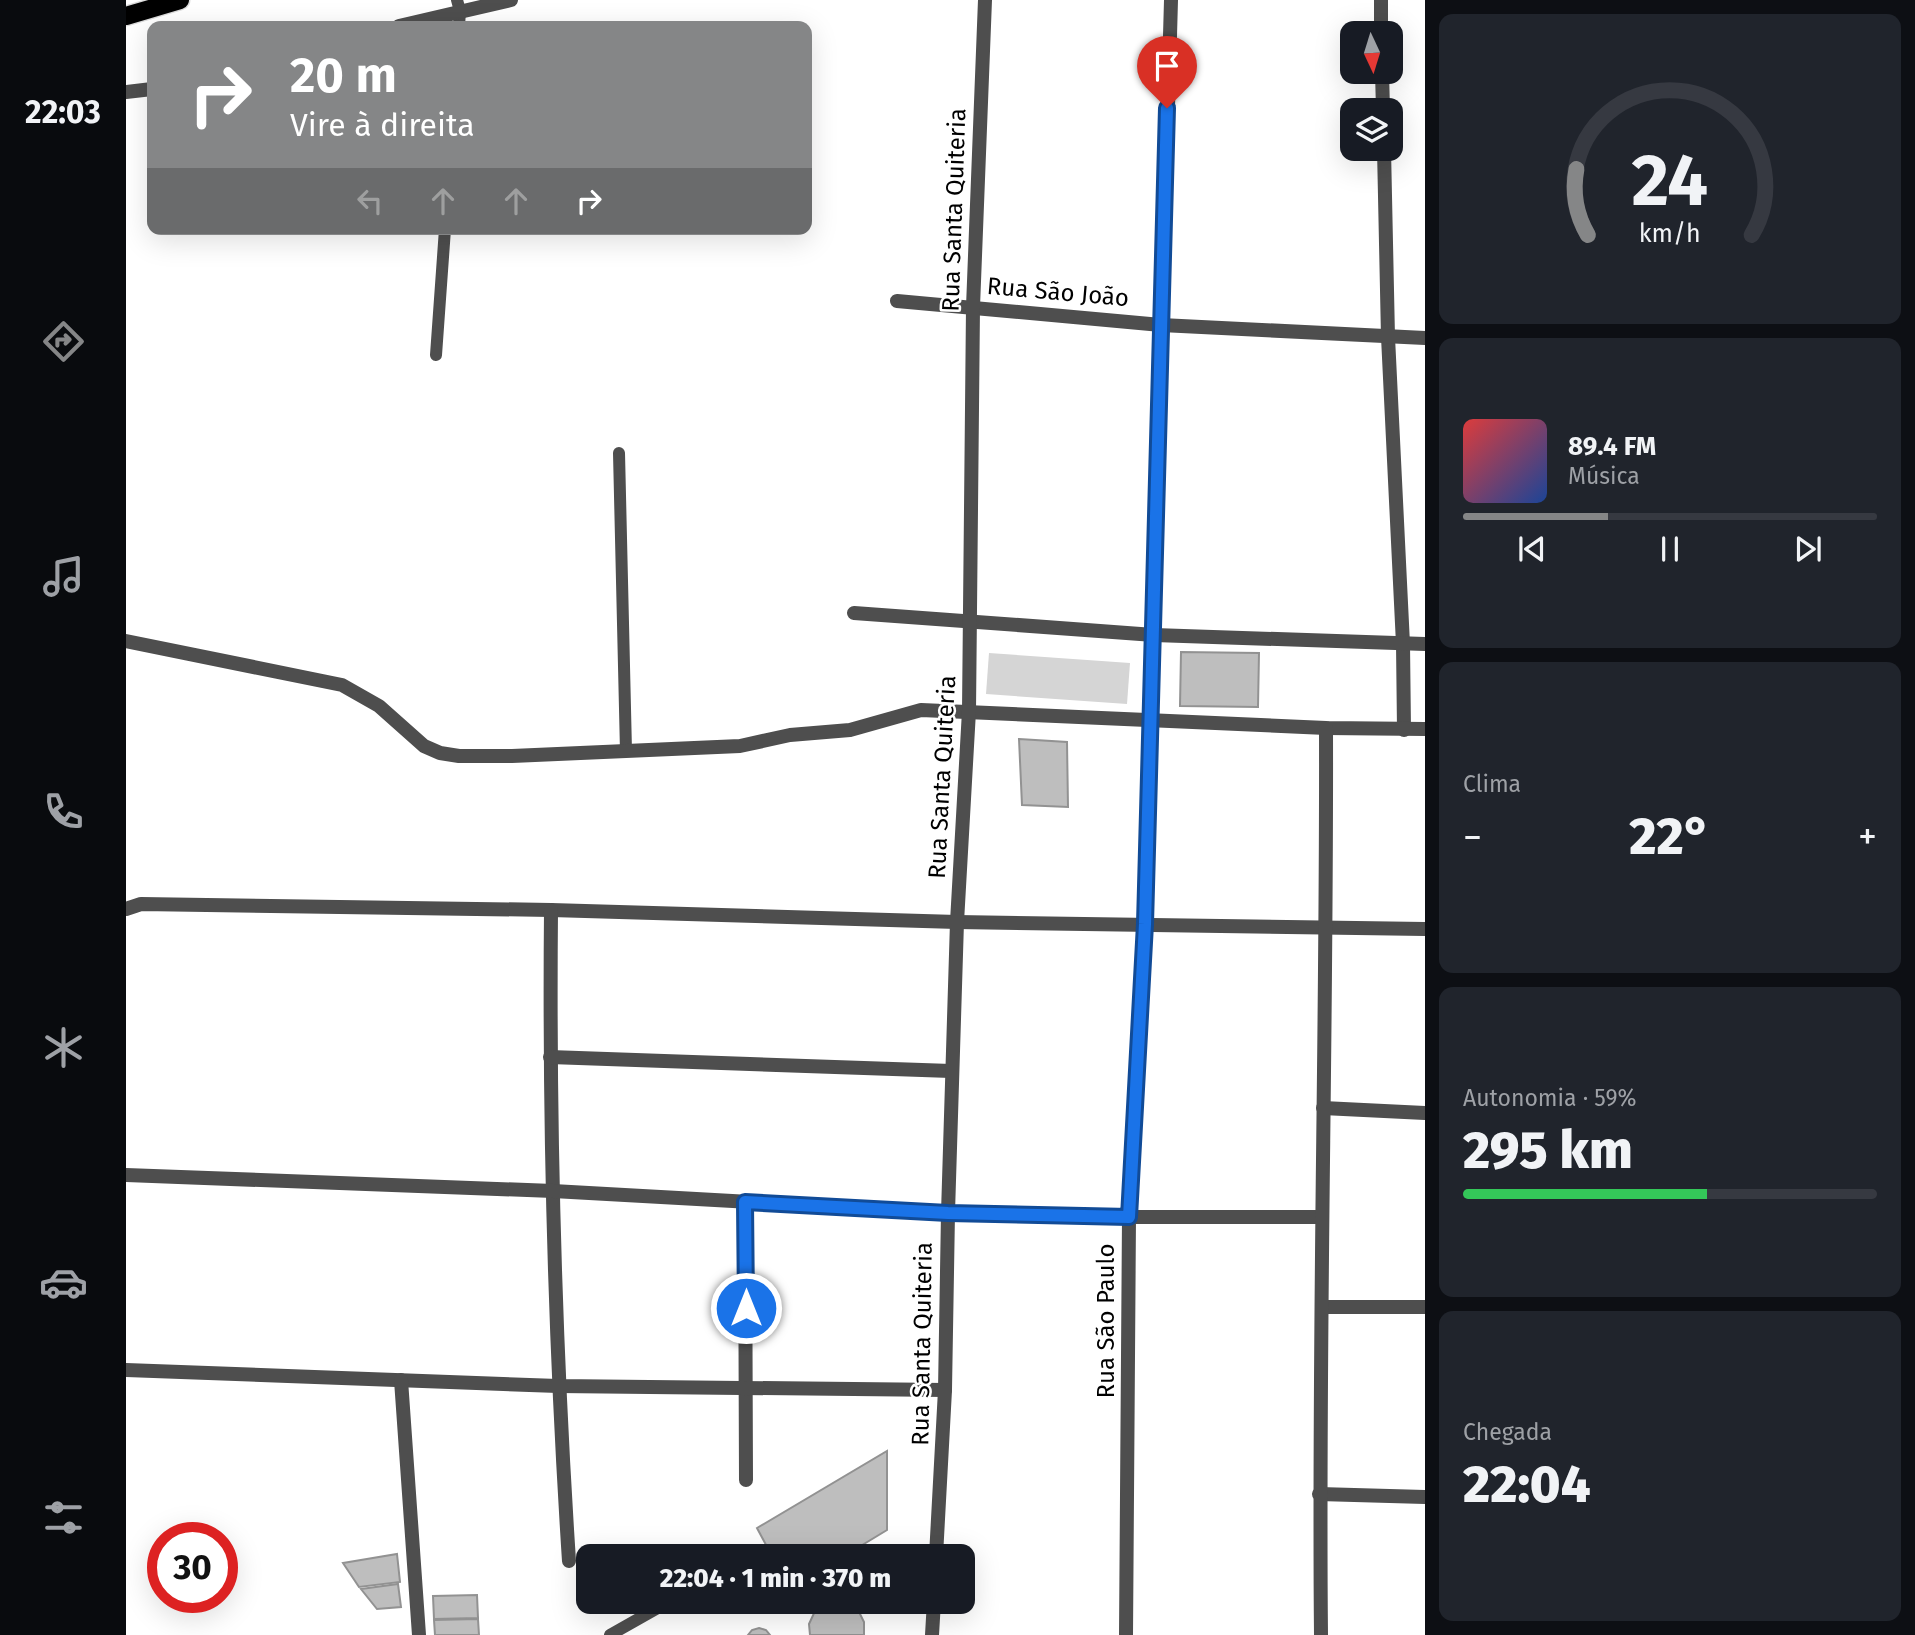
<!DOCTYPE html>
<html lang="pt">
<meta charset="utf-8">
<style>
:root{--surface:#171b24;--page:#20242c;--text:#f1f3f6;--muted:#9ea1a6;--line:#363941;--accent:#858687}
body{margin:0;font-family:"Fira Sans",sans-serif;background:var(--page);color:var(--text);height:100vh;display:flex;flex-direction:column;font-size:26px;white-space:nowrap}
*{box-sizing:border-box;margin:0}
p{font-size:23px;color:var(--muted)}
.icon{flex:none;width:38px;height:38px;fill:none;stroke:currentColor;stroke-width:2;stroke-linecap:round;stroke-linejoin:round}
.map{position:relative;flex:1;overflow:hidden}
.side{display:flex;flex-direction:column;gap:14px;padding:14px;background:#0d0f14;width:490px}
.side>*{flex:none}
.top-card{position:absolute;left:21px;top:21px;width:665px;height:214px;border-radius:14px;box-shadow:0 7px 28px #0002;background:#858687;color:#fff;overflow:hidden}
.needle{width:46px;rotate:176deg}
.fabs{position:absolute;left:1214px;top:21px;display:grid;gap:14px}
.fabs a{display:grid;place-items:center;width:63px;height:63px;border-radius:14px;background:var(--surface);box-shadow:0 7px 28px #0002;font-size:35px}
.speed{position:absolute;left:21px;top:1522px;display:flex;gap:14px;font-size:35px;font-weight:700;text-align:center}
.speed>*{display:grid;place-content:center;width:91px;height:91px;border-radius:50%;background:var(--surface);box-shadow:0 7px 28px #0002;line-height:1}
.speed .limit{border:10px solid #d22;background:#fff;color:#111}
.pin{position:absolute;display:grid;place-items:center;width:60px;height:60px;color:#fff;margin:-72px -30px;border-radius:50% 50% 50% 0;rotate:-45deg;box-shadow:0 0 7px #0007}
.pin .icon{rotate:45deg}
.me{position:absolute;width:77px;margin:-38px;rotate:0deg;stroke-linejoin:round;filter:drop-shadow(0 0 5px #0008)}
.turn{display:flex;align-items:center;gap:24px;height:147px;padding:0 28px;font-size:32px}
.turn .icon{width:91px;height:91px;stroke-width:2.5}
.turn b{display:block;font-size:49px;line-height:60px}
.lanes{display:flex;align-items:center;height:66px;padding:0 28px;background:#0003;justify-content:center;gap:35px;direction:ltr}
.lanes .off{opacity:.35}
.big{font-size:52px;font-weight:800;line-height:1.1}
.side .widget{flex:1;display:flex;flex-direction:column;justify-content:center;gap:10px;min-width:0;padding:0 24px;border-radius:14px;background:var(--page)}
.side .dial{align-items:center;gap:0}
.dial svg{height:182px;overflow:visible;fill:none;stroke:var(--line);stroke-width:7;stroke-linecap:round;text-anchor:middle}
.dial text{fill:var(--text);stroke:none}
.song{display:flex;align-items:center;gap:21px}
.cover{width:84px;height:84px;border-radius:10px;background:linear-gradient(135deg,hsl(0 70% 55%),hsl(220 70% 35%))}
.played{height:7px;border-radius:4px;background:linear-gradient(90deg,var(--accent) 35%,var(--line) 35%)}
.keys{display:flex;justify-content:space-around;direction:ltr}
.heat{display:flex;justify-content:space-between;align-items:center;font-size:38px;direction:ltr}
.charge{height:10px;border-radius:5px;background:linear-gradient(90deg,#34c759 59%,var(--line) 0)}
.trip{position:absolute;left:450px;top:1544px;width:399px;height:70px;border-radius:14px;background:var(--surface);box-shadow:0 7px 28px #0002;font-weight:800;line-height:70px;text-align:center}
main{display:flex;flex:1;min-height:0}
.tabs{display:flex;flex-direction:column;width:126px;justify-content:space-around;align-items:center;background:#090b0e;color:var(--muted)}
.tabs .icon{width:49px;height:49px}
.tabs .current{color:var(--accent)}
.tabs b{font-size:32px;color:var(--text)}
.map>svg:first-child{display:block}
.green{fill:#d5d5d5}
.building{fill:#bebebe;stroke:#929292;stroke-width:2}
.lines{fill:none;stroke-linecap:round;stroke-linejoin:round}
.primary-casing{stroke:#dbdbdb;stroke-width:21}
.service{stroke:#4e4e4e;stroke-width:12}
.minor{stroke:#4e4e4e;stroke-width:14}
.primary{stroke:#000;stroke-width:18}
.route-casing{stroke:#114b97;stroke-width:18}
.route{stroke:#1a73e8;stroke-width:12}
.labels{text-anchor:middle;stroke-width:5;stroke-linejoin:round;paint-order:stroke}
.street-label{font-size:24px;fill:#000;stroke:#fff}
</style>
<main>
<nav class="tabs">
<b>22:03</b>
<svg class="icon current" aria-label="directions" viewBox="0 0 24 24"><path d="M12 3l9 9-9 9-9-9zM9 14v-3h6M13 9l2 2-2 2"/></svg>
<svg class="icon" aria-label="music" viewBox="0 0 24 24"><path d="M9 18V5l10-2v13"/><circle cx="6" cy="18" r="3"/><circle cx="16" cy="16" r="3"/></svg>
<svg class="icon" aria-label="phone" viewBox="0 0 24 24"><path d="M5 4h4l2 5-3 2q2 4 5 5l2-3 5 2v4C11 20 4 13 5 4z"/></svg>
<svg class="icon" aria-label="climate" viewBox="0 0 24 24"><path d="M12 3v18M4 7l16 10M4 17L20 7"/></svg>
<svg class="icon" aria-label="car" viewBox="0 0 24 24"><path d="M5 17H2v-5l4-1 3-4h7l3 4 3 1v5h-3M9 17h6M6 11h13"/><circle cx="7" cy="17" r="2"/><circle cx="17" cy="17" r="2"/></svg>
<svg class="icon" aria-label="filters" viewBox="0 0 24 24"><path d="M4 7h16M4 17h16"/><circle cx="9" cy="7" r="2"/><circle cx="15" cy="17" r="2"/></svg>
</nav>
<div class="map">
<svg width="1299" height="1635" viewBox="0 0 1299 1635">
<rect width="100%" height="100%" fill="#fff"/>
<polygon class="green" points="863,653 1004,663 1001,704 860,694"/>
<g class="building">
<polygon points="1055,652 1133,653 1132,707 1054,706"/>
<polygon points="893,739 941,742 942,807 896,805"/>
<polygon points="761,1451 761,1530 718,1556 646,1556 631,1528"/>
<polygon points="271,1554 274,1582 233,1587 217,1563"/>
<polygon points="272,1584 275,1607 251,1609 235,1589"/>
<polygon points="351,1595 352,1618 308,1619 307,1596"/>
<polygon points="705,1601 718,1601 732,1610 738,1622 738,1635 684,1635 683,1624 689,1611 695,1605"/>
<polygon points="352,1619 353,1635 309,1635 308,1620"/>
<polygon points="633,1628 640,1630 644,1635 622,1635 626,1630"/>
</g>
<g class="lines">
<defs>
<polyline id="primary" points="0,16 54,0"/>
</defs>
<use href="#primary" class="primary-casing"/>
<g class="service">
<polyline points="331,0 334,11 333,26"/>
<polyline points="310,355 319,229"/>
<polyline points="493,453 500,751"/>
<polyline points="484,1635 537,1605 612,1606"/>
</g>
<g class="minor">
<polyline points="1255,0 1255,33"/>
<polyline points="273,26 385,0"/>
<polyline points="1256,72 1257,110"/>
<polyline points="0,92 26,89"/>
<polyline points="1258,149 1262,337 1277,644 1278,730"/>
<polyline points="771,301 1035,325 1299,338"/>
<polyline points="728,613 1028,635 1299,644"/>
<polyline points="0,641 216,685 253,706 298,746 314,753 333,756 386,756 614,746 664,735 724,730 795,710 1200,728 1299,729"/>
<polyline points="0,909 15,904 425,910 831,922 1299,929"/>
<path d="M 425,910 C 423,1127 429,1345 443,1561"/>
<polyline points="424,1057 825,1071"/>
<polyline points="1197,1108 1299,1113"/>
<polyline points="0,1175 427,1191 822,1213 1003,1217 1194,1217"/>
<polyline points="619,1202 620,1480"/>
<polyline points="1197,1307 1299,1307"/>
<polyline points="0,1370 432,1386 819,1390"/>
<polyline points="275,1380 293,1635"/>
<polyline points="1193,1494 1299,1497"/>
<polyline points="810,1556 819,1390 822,1213 831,922 843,711 847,307 859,0"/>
<polyline points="806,1635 808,1601"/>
<polyline points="1000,1635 1003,1217 1019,924 1045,0"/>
<path d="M 1195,1635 C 1192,1333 1201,1031 1200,728"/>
</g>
<use href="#primary" class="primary"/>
</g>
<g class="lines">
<defs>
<polyline id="route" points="620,1308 619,1202 822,1213 1003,1217 1019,924 1041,108"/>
</defs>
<use href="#route" class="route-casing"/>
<use href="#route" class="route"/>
</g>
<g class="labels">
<g class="street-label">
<text transform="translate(828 210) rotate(-88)" y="8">Rua Santa Quiteria</text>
<text transform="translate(932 292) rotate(5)" y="8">Rua São João</text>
<text transform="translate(816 777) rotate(-87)" y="8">Rua Santa Quiteria</text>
<text transform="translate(980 1321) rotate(-90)" y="8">Rua São Paulo</text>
<text transform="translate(796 1344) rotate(-89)" y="8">Rua Santa Quiteria</text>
</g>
</g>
</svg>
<div class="fabs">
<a><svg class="needle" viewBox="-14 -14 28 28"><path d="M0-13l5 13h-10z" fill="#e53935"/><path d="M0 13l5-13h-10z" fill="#9ea1a6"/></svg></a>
<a><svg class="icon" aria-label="layers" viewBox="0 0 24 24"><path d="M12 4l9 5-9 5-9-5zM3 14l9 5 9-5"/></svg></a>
</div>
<div class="speed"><div class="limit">30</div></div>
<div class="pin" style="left:1041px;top:108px;background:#d93025"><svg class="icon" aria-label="arrive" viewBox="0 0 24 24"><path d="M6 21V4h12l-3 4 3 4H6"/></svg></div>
<svg class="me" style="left:620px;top:1308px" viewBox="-20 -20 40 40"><circle r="17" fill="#1a73e8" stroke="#fff" stroke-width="3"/><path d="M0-11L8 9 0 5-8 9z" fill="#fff"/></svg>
<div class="trip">22:04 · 1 min · 370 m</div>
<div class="top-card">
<div class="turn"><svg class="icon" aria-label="right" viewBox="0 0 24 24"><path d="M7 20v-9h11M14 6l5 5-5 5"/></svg><div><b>20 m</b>Vire à direita</div></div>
<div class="lanes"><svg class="icon off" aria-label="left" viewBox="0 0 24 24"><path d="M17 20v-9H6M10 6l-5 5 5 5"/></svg><svg class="icon off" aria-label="ahead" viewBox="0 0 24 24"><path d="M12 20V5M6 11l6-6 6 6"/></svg><svg class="icon off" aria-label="ahead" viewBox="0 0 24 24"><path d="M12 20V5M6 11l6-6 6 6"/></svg><svg class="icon" aria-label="right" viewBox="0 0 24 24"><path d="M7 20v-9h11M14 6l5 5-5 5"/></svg></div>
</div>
</div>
<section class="side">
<div class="widget dial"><svg viewBox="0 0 100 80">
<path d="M14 69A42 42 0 1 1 86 69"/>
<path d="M14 69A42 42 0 0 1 9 40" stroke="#858687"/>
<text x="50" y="56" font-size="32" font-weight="700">24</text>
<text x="50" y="72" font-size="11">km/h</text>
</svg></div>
<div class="widget">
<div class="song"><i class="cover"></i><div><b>89.4 FM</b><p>Música</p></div></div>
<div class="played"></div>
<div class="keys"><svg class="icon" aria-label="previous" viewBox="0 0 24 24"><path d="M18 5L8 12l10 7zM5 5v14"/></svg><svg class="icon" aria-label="pause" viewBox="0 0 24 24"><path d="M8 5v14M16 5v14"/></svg><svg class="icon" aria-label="next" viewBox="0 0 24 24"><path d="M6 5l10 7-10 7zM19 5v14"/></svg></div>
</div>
<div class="widget"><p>Clima</p>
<div class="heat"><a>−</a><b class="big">22°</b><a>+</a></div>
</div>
<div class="widget"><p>Autonomia · 59%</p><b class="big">295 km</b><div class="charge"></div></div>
<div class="widget"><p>Chegada</p><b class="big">22:04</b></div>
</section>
</main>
